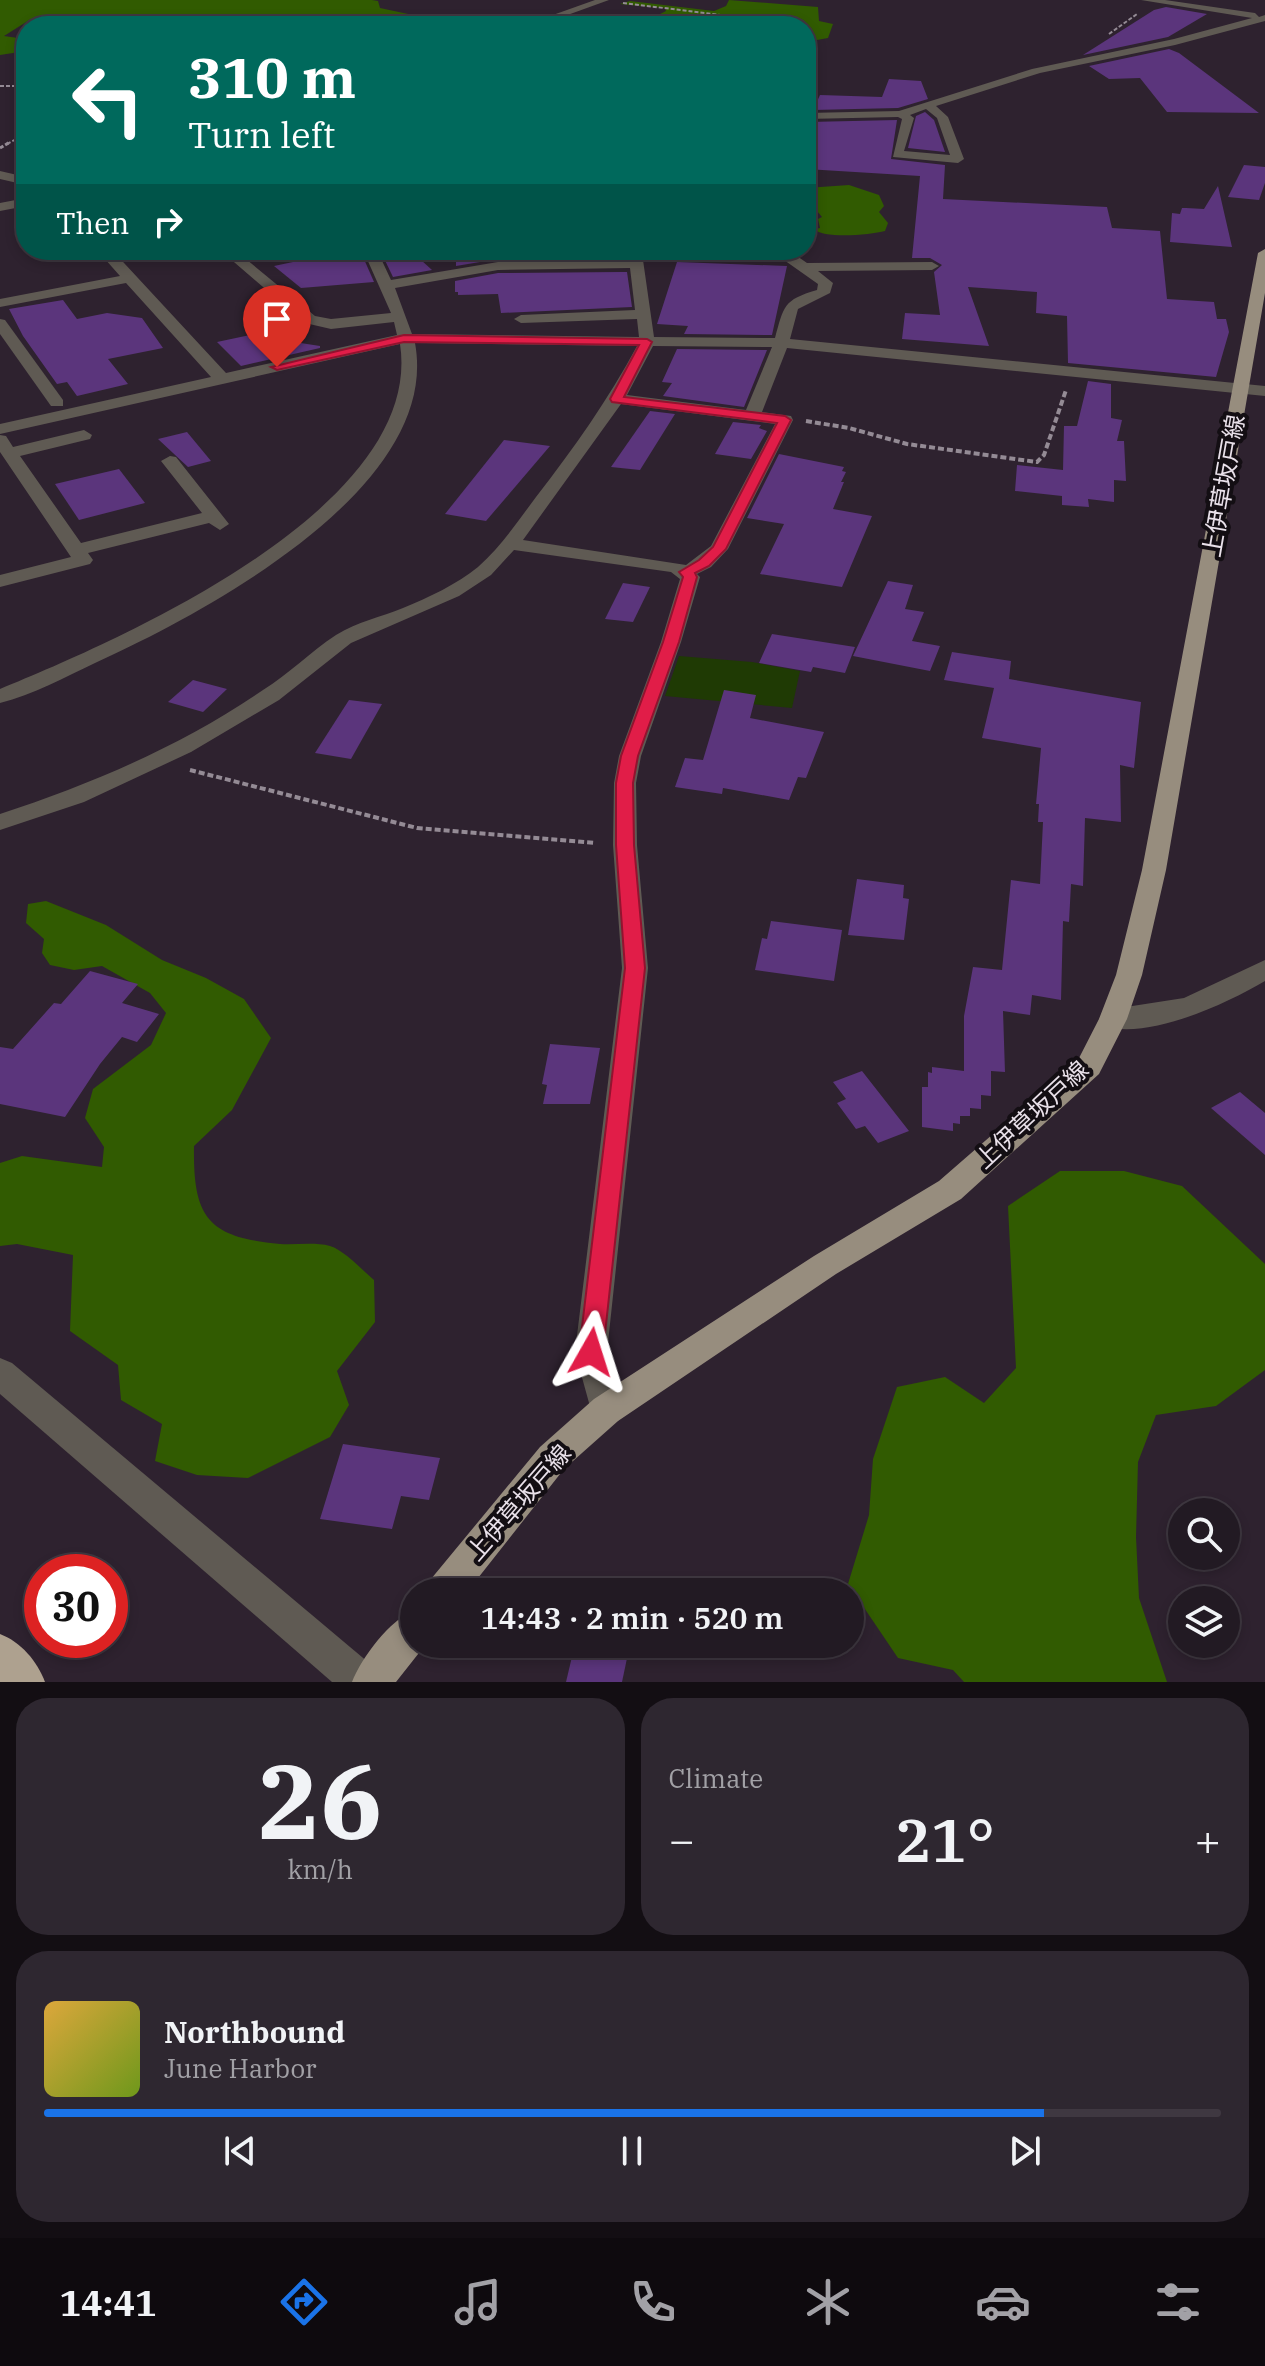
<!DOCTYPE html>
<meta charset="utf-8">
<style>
:root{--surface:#221a23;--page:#2e2730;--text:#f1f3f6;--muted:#a2a1a6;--line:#3f3841;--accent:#1a73e8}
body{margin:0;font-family:"IBM Plex Serif","Noto Sans JP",serif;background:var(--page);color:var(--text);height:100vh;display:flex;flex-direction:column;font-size:30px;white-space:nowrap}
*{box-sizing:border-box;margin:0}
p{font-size:26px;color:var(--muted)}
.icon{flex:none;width:44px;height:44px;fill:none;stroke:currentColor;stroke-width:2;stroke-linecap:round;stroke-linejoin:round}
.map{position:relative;height:1682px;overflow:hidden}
.sheet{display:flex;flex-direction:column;gap:16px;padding:16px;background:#130e13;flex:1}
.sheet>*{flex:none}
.guide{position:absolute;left:16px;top:16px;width:800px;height:244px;border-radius:32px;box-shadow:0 4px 12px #0003,0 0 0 2px var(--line);background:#00695c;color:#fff;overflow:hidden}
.buttons{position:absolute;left:1168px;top:1498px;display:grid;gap:16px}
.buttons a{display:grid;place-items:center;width:72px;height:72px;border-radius:50%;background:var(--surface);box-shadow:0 4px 12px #0003,0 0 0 2px var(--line);font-size:40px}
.speed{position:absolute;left:24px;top:1554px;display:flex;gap:16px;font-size:40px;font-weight:700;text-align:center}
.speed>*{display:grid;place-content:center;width:104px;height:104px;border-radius:50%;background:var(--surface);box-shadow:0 4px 12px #0003,0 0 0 2px var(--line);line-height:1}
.speed .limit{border:12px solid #d22;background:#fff;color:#111}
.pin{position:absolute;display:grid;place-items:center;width:68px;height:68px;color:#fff;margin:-82px -34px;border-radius:50% 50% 50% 0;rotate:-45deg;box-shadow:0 0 8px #0007}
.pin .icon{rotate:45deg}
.me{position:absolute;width:88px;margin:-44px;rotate:6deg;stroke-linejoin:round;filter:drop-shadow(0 0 6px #0008)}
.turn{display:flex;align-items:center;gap:28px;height:168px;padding:0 40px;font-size:36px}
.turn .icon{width:104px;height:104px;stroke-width:2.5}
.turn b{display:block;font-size:56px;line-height:68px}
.then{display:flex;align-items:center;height:76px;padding:0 40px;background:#0003;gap:16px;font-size:30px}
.big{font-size:60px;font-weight:600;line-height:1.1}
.sheet .tile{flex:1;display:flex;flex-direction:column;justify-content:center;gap:12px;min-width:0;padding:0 28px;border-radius:32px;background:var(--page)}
.sheet .dial{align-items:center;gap:0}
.dial b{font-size:104px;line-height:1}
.song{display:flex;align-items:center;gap:24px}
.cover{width:96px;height:96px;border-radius:12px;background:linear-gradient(135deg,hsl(40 70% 55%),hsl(80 70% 35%))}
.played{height:8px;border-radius:4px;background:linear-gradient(90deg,var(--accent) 85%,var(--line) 85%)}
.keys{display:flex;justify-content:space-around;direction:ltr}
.heat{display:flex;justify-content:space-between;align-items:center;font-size:44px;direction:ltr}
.sheet .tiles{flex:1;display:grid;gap:16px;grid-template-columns:1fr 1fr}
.tile:last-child{grid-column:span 2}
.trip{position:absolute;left:400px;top:1578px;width:464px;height:80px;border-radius:40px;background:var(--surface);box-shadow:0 4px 12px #0003,0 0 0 2px var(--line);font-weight:600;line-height:80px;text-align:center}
.dock{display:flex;height:128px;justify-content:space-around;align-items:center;background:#0e0a0e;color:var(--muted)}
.dock .icon{width:56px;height:56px}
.dock .selected{color:var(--accent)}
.dock b{font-size:36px;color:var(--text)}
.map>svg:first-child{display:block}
.green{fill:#1f3a04}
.forest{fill:#315b01}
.building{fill:#5b357c}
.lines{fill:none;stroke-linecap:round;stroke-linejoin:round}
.path-far2{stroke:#948b95;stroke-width:2;stroke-dasharray:4 2;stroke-linecap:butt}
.path-far1{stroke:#948b95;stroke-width:3;stroke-dasharray:4 2;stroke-linecap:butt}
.path{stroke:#948b95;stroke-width:4;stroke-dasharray:6 3;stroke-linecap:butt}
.minor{fill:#5f5a53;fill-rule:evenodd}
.major{fill:#978d7e;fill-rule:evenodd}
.highway{fill:#aea18f;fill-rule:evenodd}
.route{fill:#e11d48;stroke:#92132f;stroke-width:2}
.labels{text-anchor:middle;stroke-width:8;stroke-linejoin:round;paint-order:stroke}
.street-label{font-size:24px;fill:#e9e1ea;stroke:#130e13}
</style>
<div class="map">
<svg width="1265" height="1682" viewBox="0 0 1265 1682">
<rect width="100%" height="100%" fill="#2e222f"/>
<polygon class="green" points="679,656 752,662 800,671 792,708 665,696"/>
<g class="forest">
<polygon points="0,0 372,0 378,1 380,8 427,18 412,25 190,26 227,18 172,15 143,25 72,23 59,18 31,19 4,36 18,38 26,51 0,55"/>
<polygon points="729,0 818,7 819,21 833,24 828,38 806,42 806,26 705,26 699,22 654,17 666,11 665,8 620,4 630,1 714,11 726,6"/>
<path d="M 849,185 L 879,195 L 884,206 L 879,212 L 888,223 L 885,231 C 870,235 823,239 814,229 L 820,228 L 818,219 L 822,217 L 812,205 L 806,205 L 806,188 Z"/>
<path d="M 46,901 L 106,925 L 162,960 L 206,978 L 244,999 L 271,1038 L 232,1110 L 194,1146 C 193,1217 207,1237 280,1244 C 296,1245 315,1242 330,1246 C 344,1250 362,1270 374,1280 L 375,1322 L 337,1371 L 349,1405 L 330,1437 L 248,1478 L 197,1475 L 155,1461 L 162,1424 L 121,1400 L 118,1365 L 70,1331 L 73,1255 L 17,1244 L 0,1246 L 0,1163 L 22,1156 L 102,1167 L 104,1147 L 85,1118 L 93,1089 L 151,1045 L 166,1013 L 150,993 L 102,966 L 74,970 L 50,965 L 42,953 L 44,939 L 26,923 L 28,904 Z"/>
<polygon points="1060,1171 1124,1171 1182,1186 1265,1264 1265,1370 1216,1406 1156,1415 1138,1462 1136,1537 1139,1598 1167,1682 964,1682 953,1670 898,1658 848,1584 869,1515 873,1459 897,1387 945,1377 984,1403 1016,1368 1008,1206"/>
</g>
<g class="building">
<polygon points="1166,7 1207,14 1168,37 1083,55 1154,10"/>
<polygon points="1169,49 1179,53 1259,113 1167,112 1140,78 1109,79 1089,66"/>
<polygon points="889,79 921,81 928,99 898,108 813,110 820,95 882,97"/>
<polygon points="925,112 934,120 945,152 908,148 916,116"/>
<polygon points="897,120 891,159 945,165 943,199 1107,207 1112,228 1160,231 1167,299 1214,302 1217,319 1226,319 1229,332 1216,377 1068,363 1067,316 1036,313 1037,292 968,287 989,346 902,339 905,313 940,315 934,272 942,265 930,258 912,258 920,176 806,169 808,122"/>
<polygon points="1244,165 1265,167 1265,183 1259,200 1228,197"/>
<polygon points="1218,186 1232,247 1170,242 1172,213 1180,214 1182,208 1186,208 1204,209"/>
<polygon points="350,250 360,250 374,282 301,288 274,266"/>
<polygon points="380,250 410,250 432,270 393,277"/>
<polygon points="611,250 617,257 498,259 456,266 456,254 460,251"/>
<polygon points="677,262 787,266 772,335 684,334 688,326 657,324"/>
<polygon points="620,272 627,272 632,307 501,313 498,294 458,295 458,292 455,292 455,281 498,273"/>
<polygon points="63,300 77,319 107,313 142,318 163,348 108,359 128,384 77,396 67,382 57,384 23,336 9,309"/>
<polygon points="250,335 320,346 320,348 241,366 217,342"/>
<polygon points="677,349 767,350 744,407 663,396 672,383 662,382"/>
<polygon points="1088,381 1111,384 1111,418 1122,420 1117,441 1124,441 1126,481 1114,480 1114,502 1088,499 1089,507 1062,505 1062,496 1015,491 1017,465 1063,470 1064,426 1077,426"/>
<polygon points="650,411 675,414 640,470 611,467"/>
<polygon points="733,422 761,425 759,428 767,431 751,459 715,454"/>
<polygon points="187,432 211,461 188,467 158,439"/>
<polygon points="504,440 550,446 486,521 445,514"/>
<polygon points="779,454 844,467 842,471 846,472 841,482 844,482 833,509 872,516 842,587 760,574 784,524 747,518"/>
<polygon points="119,469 145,503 79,520 55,484"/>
<polygon points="888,581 913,585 905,609 924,612 912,641 940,646 930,671 853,656"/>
<polygon points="623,583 650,587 633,622 605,619"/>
<polygon points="772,634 855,647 845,673 813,667 811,672 759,663"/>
<polygon points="952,652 1011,661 1009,679 1141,702 1134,768 1120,765 1121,822 1085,818 1083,886 1071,884 1069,922 1063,921 1061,1000 1032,995 1030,1015 1003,1011 1005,1072 991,1071 991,1096 981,1095 981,1109 970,1108 970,1116 960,1116 960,1124 953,1123 953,1131 922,1127 922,1087 928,1087 928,1072 932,1073 932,1067 964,1071 964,1016 973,967 1002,970 1011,880 1040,884 1043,822 1038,822 1039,804 1036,804 1041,748 982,738 994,688 944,680"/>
<polygon points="193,680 227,689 203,712 168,702"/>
<polygon points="724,690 756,695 750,718 824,732 806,778 798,777 789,800 723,788 722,794 675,787 685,758 703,760"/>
<polygon points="349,700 382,704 351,759 315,753"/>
<polygon points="857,879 904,885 903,898 909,899 904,940 848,935"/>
<polygon points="771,921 842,930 834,981 755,970 762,938 767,939"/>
<polygon points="90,971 138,984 122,1003 159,1014 137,1042 122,1037 100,1064 65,1117 0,1104 0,1047 13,1049 54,1003 61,1004"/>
<polygon points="550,1044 600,1048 590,1104 543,1104 547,1085 542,1084"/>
<polygon points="862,1071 909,1131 878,1143 865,1126 856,1129 837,1103 846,1099 833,1082"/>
<polygon points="1240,1092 1265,1113 1265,1155 1211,1108"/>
<polygon points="343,1444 440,1458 429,1500 401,1496 392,1529 320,1519"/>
<polygon points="575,1644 630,1644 622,1682 566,1682"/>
</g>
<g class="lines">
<g class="path-far2">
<polyline points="623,3 729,16"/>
<polyline points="145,26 150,24"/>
<polyline points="1109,34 1137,14"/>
<polyline points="0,86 26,86"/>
<polyline points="7,144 26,134"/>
</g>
<polyline class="path-far1" points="0,148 10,142"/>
<g class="path">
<polyline points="806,421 849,428 907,444 1037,462 1044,455 1066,390"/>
<polyline points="190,770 417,828 596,843"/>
</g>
<g class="minor">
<polygon points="595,0 609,0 537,26 522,26"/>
<path d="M 1141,0 L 1165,0 L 1255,13 L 1259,17 L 1265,15 L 1265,21 L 1175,45 L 1040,73 L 936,106 L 948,117 L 964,159 L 958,163 L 893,157 L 902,119 L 898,117 L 806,119 L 806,113 L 899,111 L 1032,69 L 1174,39 L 1252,18 ZM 926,109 L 937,118 L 950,155 L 904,151 L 914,118 L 910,115 Z"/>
<polygon points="0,171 26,177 26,185 0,179"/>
<polygon points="26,198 26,206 0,211 0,203"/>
<path d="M 97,250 L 112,250 L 226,373 L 397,335 L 394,322 L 331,329 L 305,323 L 220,250 L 235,250 L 315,316 L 331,319 L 391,313 L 363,250 L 377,250 L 391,280 L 498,262 L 629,260 L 628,250 L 776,250 L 794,254 L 807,263 L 932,262 L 939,266 L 932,270 L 818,271 L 833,283 L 830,293 L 798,309 L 790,339 L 1265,386 L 1265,396 L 787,348 L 762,412 L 791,416 L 793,420 L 728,549 L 711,567 L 697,574 L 700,577 L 681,642 L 641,756 L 636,783 L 637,845 L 648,968 L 607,1352 L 623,1410 L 618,1421 L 606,1425 L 594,1421 L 575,1352 L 622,968 L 613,845 L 614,783 L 619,756 L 661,642 L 680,579 L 671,572 L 514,550 L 491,575 L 459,596 L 351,643 L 279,700 L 191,752 L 84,802 L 0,830 L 0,814 C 92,784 183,745 263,690 C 289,674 310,652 336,635 C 357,622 381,617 403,608 C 428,598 457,584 478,567 C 501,547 518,521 536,497 C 574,448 608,400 637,346 L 415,343 C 442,488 204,613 95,663 C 65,677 33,695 0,703 L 0,689 C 122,639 425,507 400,344 L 0,434 L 0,424 L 211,377 L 126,283 L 0,307 L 0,299 L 120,276 ZM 775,258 L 784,260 L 818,284 L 817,290 C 783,300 784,306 775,338 L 654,337 L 643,260 ZM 630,268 L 635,310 L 521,315 L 514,319 L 521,323 L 637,319 L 639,337 L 412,334 L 395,288 L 498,270 ZM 653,346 L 772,347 L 746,410 L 627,395 ZM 621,404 L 775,424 L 711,546 L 686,565 L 523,540 Z"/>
<polygon points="0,319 5,320 63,400 63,406 51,406 0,334"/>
<polygon points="84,430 92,435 90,439 20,456 81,543 202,513 161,461 170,456 176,457 229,524 220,530 209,523 88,553 93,560 90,564 0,587 0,575 71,557 0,452 0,435 6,436 13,447"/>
<path d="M 1265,960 L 1265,981 C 1226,1004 1149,1040 1103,1026 L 1099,1019 L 1103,1012 L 1113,1009 L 1184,998 Z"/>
<polygon points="0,1358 12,1363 375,1668 380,1682 332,1682 0,1394"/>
</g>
<g class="major">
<polygon points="1265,249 1265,293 1166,870 1142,975 1127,1019 1099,1074 961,1199 836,1274 618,1421 564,1469 467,1592 425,1592 431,1579 540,1447 594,1399 814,1256 939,1181 1078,1060 1099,1019 1116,975 1142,870 1258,253"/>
<path d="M 414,1610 L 414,1644 L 426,1644 L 396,1682 L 352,1682 C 362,1657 389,1621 414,1610 Z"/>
</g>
<path class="highway" d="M 0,1634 C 21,1642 37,1661 45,1682 L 0,1682 Z"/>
</g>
<polygon class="route" points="404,335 647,339 652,342 624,397 785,416 791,420 726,549 709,566 695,573 697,577 679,642 638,756 633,783 634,845 645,968 603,1352 600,1360 591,1363 582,1360 579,1352 625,968 616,845 616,783 621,756 663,642 683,577 679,572 699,560 713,547 777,423 612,402 610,399 639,345 404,342 277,370 271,367"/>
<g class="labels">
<g class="street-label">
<text transform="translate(1224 486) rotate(-80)" y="8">上伊草坂戸線</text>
<text transform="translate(1032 1115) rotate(-43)" y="8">上伊草坂戸線</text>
<text transform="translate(519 1503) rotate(-49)" y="8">上伊草坂戸線</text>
</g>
</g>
</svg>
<div class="buttons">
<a><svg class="icon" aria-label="search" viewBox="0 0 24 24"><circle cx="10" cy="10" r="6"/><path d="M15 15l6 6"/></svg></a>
<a><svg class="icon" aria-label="layers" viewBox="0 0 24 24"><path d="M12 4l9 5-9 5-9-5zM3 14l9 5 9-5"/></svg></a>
</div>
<div class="speed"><div class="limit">30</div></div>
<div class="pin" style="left:277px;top:367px;background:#d93025"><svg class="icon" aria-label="arrive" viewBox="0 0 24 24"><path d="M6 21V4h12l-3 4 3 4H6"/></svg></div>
<svg class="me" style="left:591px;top:1352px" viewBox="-20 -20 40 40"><path d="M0-17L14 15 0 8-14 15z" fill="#e11d48" stroke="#fff" stroke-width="4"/></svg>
<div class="trip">14:43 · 2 min · 520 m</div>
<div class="guide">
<div class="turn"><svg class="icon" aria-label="left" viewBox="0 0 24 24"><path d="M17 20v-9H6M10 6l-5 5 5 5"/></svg><div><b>310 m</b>Turn left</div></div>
<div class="then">Then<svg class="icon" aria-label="right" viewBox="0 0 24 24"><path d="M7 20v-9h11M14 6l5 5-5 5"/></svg></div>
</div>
</div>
<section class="sheet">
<div class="tiles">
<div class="tile dial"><b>26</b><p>km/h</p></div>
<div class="tile"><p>Climate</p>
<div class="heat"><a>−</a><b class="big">21°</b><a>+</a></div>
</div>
<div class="tile">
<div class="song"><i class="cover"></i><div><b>Northbound</b><p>June Harbor</p></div></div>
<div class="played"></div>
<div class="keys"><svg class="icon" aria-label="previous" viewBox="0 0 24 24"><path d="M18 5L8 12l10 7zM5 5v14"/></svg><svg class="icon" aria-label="pause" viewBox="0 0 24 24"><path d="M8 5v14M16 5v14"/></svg><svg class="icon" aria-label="next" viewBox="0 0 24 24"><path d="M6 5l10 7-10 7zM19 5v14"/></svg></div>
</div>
</div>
</section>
<nav class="dock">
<b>14:41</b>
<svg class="icon selected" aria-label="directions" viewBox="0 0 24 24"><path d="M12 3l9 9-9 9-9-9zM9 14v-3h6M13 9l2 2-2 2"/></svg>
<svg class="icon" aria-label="music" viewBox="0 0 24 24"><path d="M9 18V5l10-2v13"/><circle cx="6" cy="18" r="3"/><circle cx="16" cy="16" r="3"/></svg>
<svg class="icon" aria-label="phone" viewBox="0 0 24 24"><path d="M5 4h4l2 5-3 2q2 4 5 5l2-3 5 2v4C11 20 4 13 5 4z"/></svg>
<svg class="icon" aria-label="climate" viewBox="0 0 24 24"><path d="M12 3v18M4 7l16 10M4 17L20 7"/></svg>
<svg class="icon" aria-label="car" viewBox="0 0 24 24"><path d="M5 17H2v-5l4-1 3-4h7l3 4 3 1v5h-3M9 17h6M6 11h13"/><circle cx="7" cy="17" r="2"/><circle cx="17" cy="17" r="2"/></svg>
<svg class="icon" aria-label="filters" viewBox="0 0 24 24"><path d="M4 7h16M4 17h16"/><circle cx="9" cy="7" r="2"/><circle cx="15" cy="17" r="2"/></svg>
</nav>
